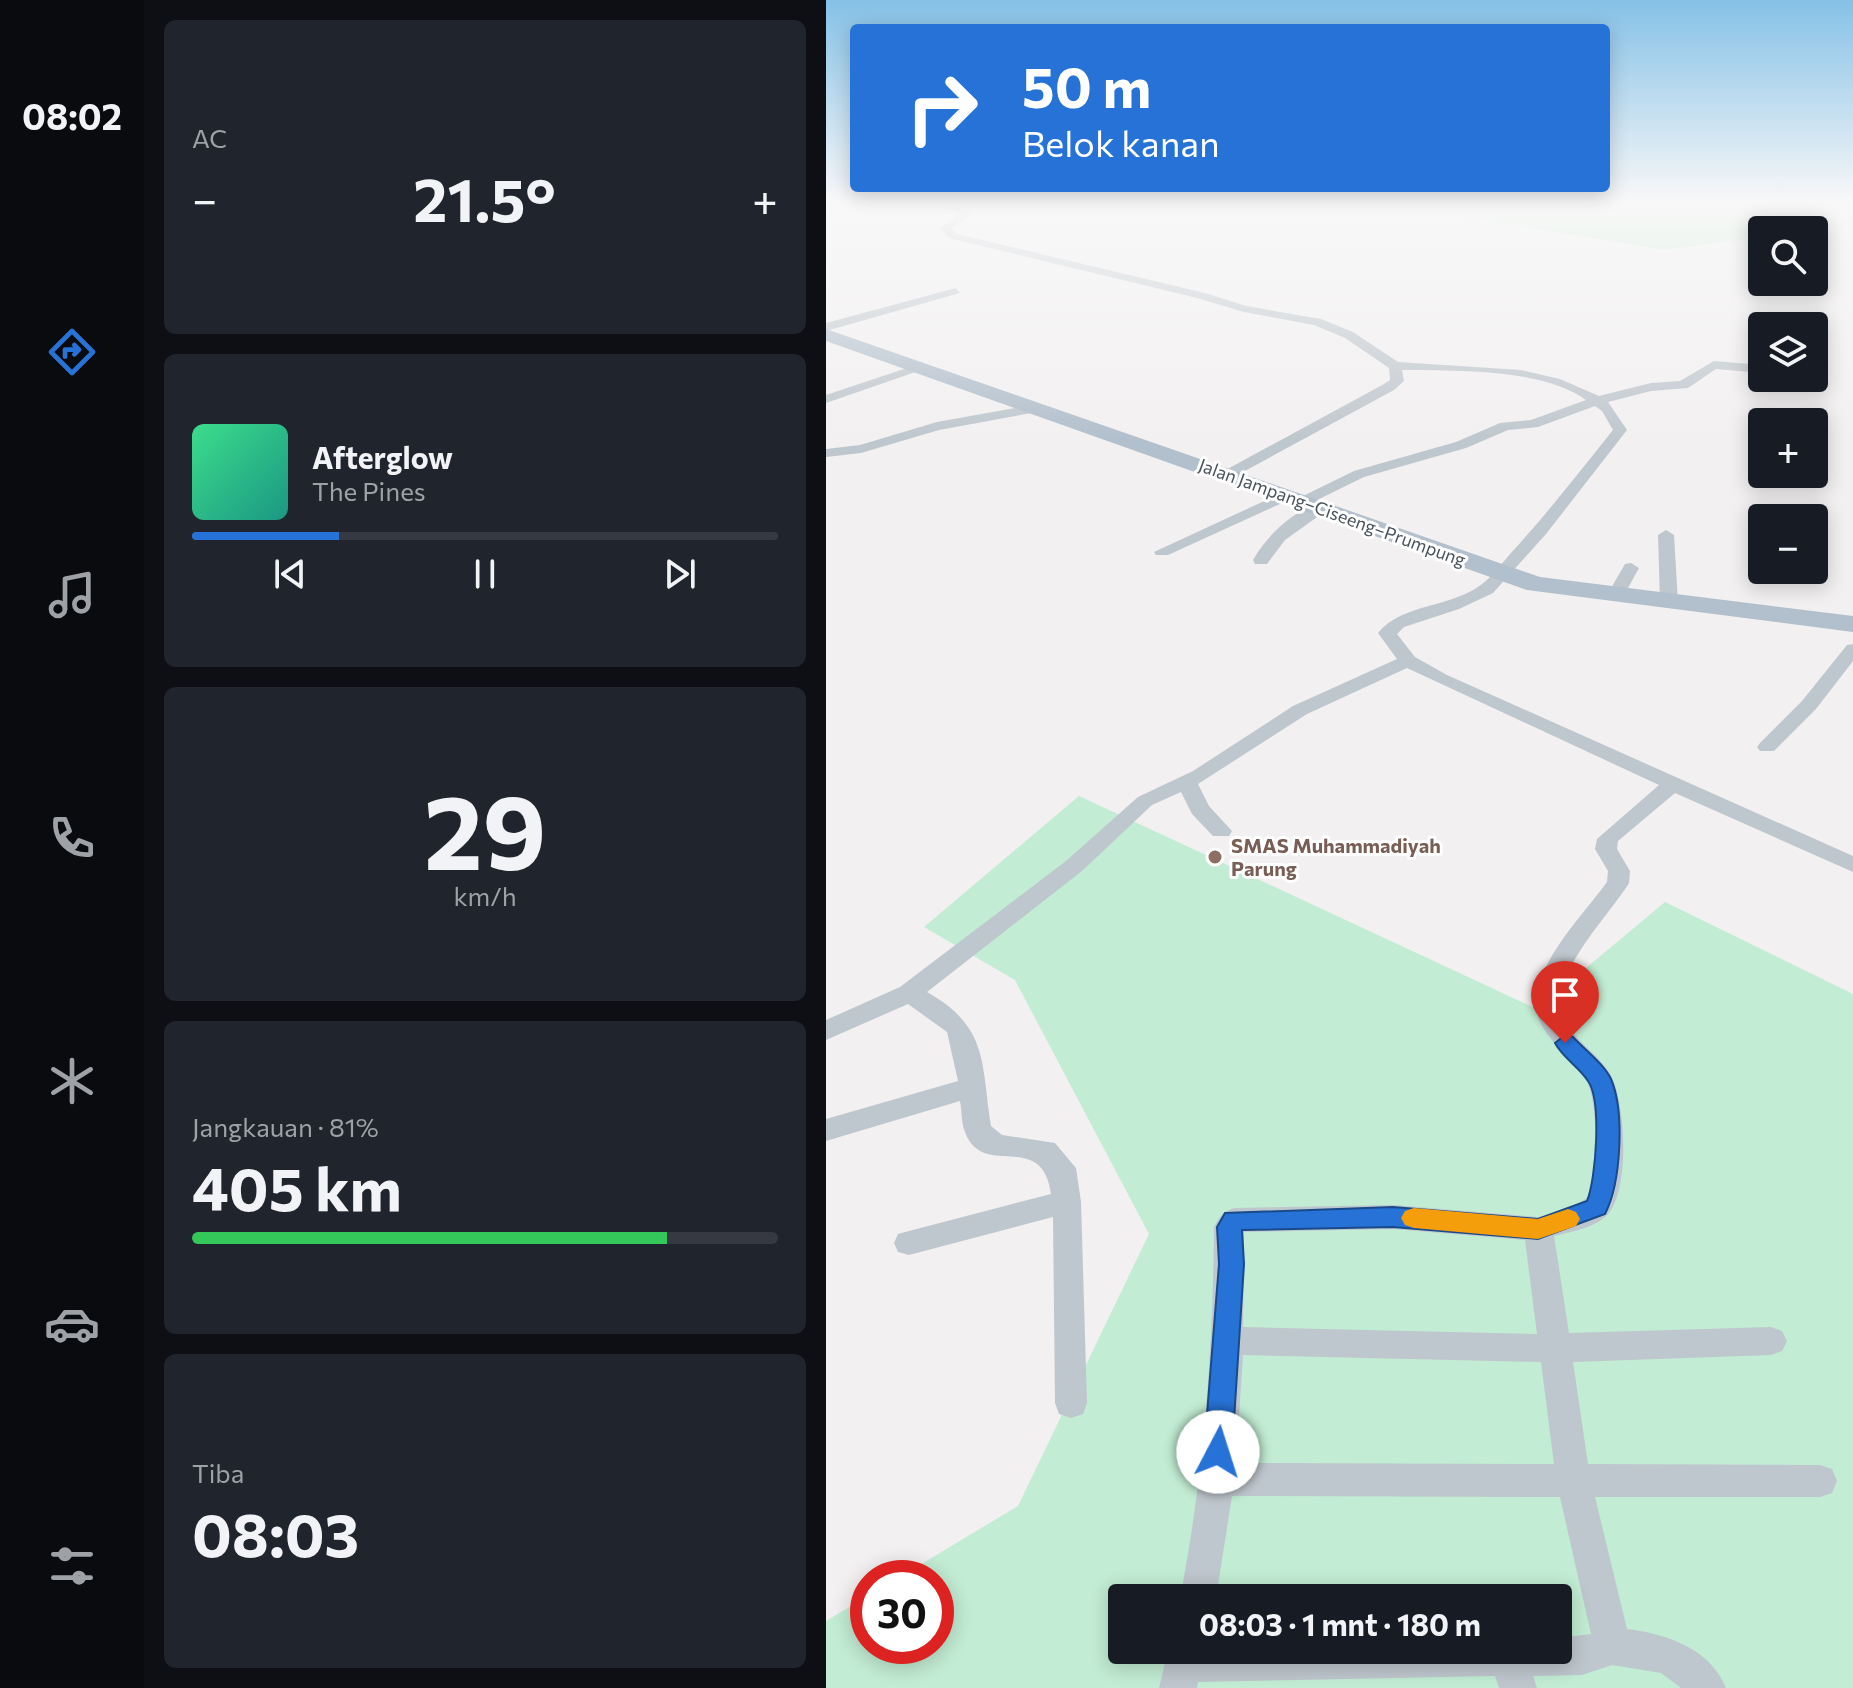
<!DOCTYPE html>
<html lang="id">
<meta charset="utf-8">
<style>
:root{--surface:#171b24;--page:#20242c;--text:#f1f3f6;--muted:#9ea1a6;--line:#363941;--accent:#2672d6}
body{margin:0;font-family:Commissioner,sans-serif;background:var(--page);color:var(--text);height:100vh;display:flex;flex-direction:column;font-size:30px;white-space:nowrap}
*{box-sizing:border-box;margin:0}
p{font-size:26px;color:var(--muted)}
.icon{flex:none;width:44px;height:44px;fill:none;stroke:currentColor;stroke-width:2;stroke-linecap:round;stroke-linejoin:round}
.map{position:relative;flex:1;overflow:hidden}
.sheet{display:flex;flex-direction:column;gap:20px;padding:20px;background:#0d0f14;width:682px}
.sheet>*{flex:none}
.hud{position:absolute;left:24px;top:24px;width:760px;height:168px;border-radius:8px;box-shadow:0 4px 20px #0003;background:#2672d6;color:#fff;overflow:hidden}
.controls{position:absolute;left:922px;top:216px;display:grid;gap:16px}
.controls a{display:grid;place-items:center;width:80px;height:80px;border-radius:8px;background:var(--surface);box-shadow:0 4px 20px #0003;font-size:40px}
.speed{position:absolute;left:24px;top:1560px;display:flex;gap:16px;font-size:40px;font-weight:700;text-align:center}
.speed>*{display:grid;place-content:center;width:104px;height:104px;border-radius:50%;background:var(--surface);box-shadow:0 4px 20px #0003;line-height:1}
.speed .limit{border:12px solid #d22;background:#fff;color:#111}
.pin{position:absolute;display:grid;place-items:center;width:68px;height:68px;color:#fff;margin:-82px -34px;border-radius:50% 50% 50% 0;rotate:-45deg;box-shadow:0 0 8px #0007}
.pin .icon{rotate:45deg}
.me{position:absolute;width:88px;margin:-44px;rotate:5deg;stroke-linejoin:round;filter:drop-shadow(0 0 6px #0008)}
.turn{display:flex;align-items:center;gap:28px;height:168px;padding:0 40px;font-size:36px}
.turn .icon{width:104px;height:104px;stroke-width:2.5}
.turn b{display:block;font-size:56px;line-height:68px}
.big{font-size:60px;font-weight:700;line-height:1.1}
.sheet .card{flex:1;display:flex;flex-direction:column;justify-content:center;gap:12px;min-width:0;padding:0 28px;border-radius:12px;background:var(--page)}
.sheet .dial{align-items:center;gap:0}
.dial b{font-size:104px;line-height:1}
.song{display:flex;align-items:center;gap:24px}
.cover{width:96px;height:96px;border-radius:12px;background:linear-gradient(135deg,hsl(150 70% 55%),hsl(170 70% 35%))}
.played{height:8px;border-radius:4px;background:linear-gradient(90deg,var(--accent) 25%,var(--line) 25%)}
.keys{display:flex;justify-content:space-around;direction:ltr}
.heat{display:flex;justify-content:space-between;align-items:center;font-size:44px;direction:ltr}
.charge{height:12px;border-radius:6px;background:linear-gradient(90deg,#34c759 81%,var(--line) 0)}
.trip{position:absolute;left:282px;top:1584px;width:464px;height:80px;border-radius:8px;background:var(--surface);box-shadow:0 4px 20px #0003;font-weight:700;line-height:80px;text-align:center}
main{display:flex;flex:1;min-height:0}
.dock{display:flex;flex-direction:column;width:144px;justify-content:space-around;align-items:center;background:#090b0e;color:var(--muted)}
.dock .icon{width:56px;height:56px}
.dock .on{color:var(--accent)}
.dock b{font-size:36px;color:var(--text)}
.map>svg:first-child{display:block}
.green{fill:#c2ecd3;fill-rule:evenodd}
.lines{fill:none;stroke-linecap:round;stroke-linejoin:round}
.minor{fill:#bfc7ce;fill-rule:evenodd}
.primary{fill:#b2bfcc;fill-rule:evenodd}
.route{fill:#2672d6;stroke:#194a8b;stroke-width:2}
.slow{fill:#f59e0b}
.education-dot{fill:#8d6e63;stroke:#fff;stroke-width:3}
.labels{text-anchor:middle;stroke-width:6;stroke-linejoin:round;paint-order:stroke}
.far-street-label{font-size:18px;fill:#49535c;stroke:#fff}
.education-label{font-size:20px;font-weight:bold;fill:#785e54;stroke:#fff;text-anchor:start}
</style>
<main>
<nav class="dock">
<b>08:02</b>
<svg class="icon on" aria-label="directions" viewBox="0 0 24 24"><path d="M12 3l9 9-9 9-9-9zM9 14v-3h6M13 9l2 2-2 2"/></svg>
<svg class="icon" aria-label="music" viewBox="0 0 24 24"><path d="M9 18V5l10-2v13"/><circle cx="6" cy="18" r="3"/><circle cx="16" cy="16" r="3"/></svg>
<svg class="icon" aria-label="phone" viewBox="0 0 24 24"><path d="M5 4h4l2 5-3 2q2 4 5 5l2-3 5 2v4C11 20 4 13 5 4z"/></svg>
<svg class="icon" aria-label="climate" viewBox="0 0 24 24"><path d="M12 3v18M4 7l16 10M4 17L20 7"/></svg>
<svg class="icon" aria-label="car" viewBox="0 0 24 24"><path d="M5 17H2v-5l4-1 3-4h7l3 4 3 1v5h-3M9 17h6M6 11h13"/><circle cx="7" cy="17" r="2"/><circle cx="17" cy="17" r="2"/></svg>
<svg class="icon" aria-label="filters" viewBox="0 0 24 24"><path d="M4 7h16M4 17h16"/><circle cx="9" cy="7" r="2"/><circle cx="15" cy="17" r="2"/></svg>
</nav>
<section class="sheet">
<div class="card"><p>AC</p>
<div class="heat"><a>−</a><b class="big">21.5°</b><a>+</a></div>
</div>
<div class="card">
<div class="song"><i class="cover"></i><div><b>Afterglow</b><p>The Pines</p></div></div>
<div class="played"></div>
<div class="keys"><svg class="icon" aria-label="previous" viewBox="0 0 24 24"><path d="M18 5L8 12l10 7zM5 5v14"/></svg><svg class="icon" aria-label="pause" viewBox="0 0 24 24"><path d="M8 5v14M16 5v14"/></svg><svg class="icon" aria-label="next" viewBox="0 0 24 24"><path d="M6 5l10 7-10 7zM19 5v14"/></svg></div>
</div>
<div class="card dial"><b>29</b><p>km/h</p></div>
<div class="card"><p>Jangkauan · 81%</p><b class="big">405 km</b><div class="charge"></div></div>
<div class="card"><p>Tiba</p><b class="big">08:03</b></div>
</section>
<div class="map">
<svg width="1027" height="1688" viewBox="0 0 1027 1688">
<rect width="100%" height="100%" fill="#f2f0f0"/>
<g class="green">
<polygon points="563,204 984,204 985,211 966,230 936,230 936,237 837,250"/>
<path d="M 253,796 L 711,1009 L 839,902 L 1027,994 L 1027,1688 L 0,1688 L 0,1621 L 42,1596 L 42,1646 L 110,1646 L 110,1578 L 72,1578 L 192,1506 L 323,1234 L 189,980 L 98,927 ZM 296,1598 L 732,1598 L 732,1650 L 296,1650 Z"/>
</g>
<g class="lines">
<g class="minor">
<path d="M 107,204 L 145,210 L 145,214 L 125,229 L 131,234 L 379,293 L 420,306 L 495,319 L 527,332 L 572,362 L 695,370 L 734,379 L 773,396 L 825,383 L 854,381 L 888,361 L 936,365 L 936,373 L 890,369 L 862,388 L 825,391 L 782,402 L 801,430 L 720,534 L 667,593 L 633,609 L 578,627 L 571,634 L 589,657 L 621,675 L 1027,856 L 1027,872 L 849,793 L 792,841 L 791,849 L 804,871 L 803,883 C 784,914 733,965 735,1003 C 736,1033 768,1049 783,1072 C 800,1099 804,1187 783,1213 C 772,1227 745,1232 728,1236 L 743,1333 L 945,1327 L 956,1331 L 961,1341 L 956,1351 L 945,1355 L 747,1362 L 762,1464 L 994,1465 L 1006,1469 L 1011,1481 L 1006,1493 L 994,1497 L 769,1497 L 801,1629 C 840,1634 884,1648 900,1688 L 855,1688 L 835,1673 L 786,1665 L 756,1675 L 707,1676 L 711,1688 L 673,1688 L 669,1676 L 372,1682 L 371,1688 L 333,1688 L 342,1650 L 732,1650 L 732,1638 L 765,1634 L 734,1497 L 406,1496 L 390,1598 L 354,1598 C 378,1475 387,1353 388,1227 C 394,1216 397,1212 408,1208 L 567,1205 L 712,1217 L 744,1208 L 763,1197 C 770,1170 774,1105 760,1080 C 743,1051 702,1031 711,992 C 720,951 757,915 781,882 L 782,871 L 769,849 L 771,839 L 833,785 L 581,668 L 481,714 L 372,784 L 383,806 L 406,831 L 403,836 L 387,836 L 366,814 L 355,792 L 326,805 L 256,871 L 101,992 C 163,1027 155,1063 165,1126 L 176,1135 L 229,1143 L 250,1168 L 255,1202 L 261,1403 L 257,1414 L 245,1418 L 233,1414 L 229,1403 L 227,1217 L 83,1255 L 72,1252 L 68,1243 L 72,1234 L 83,1231 L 225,1194 C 216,1128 157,1181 139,1132 C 135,1123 136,1111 134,1101 L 0,1141 L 0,1119 L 132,1081 L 121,1032 L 82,1004 L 0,1040 L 0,1020 L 74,987 L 240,861 L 312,797 L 367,771 L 467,706 L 571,659 L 552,633 C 576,603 626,608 656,584 C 667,576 676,563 685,553 C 721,514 754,471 787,430 L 776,411 L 769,406 L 712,427 L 682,430 L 640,448 L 538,477 L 483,504 L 473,504 L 473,498 L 528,471 L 630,442 L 674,423 L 705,420 L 760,400 C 716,368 629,371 576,370 L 578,381 L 568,390 L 406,478 L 396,478 L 396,472 L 558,384 L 564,380 L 563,368 L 519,338 L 488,325 L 418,312 L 371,298 L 123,238 L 114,229 L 134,213 ZM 567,1229 L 699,1240 L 711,1334 L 417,1327 L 418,1232 ZM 417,1355 L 715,1362 L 728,1464 L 410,1463 Z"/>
<polygon points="130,288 134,293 0,331 0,323"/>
<polygon points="90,365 101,368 0,403 0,395"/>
<polygon points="945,378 960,378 949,388 939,388 937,385"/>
<polygon points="211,404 216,405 216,411 113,430 35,453 0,457 0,449 34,445 111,422"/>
<polygon points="462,490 470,495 467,498 342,555 330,555 328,552"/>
<path d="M 496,502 L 504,507 L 501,510 L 459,540 L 441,564 L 429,564 L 427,560 C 441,535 468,510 496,502 Z"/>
<polygon points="840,530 848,535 852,602 843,607 834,602 832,535"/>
<polygon points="805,563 813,568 796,599 790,600 784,599 781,595 799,564"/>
<polygon points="1027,644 1027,661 990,709 948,751 934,751 931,747 934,743 976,701 1021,645"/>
</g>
<polygon class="primary" points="0,329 714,577 1027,616 1027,632 701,590 0,341"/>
</g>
<linearGradient id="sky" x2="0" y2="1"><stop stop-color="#85c1e7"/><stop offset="0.46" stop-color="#f9f8f8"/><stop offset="1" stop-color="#f9f8f8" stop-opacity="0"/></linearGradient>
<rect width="1027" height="441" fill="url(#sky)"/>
<path class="route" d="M 739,1035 L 747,1037 C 759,1050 778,1064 785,1079 C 799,1112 795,1183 779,1214 L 712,1239 L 567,1227 L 416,1230 L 418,1264 L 406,1452 L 402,1461 L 392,1465 L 382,1461 L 378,1452 L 393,1264 L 391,1227 L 399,1213 L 567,1207 L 712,1219 L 761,1201 C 770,1179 776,1101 762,1081 C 753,1067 737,1058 729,1043 Z"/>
<polygon class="slow" points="588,1208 712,1219 742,1209 750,1212 754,1219 750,1226 712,1239 588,1228 579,1225 575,1218 579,1211"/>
<circle class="education-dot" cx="389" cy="857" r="8"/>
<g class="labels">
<g class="far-street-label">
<text transform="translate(506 513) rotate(20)" y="6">Jalan Jampang–Ciseeng–Prumpung</text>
</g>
<g class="education-label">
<text x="405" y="853">SMAS Muhammadiyah<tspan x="405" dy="23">Parung</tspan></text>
</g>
</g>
</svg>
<div class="controls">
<a><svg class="icon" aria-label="search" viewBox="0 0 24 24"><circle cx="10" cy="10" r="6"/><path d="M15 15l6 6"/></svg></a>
<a><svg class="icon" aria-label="layers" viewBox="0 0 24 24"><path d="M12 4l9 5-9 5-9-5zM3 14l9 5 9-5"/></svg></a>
<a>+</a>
<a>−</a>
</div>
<div class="speed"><div class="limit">30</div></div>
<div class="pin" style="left:739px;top:1043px;background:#d93025"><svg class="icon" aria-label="arrive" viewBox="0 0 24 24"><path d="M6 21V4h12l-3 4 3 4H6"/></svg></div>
<svg class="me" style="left:392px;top:1452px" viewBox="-20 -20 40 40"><circle r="19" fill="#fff"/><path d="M0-13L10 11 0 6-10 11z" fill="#2672d6"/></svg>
<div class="trip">08:03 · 1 mnt · 180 m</div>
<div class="hud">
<div class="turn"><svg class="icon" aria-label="right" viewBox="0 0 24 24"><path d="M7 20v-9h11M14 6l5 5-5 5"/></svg><div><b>50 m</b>Belok kanan</div></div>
</div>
</div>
</main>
